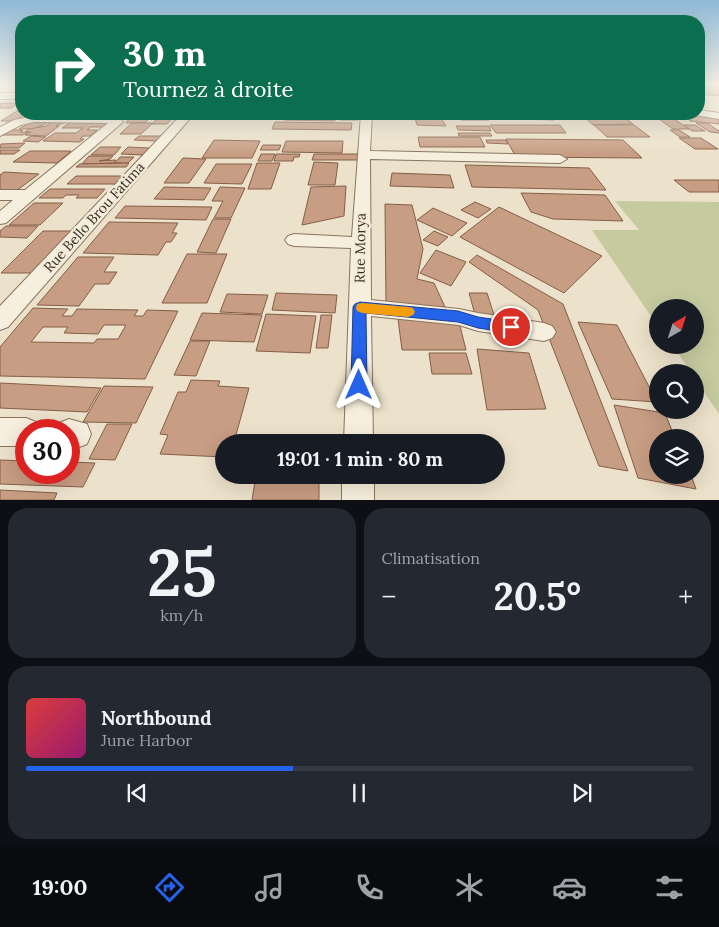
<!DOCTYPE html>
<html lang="fr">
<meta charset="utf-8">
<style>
:root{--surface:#171b24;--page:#242831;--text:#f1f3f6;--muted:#9ea1a6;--line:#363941;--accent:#2563eb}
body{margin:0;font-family:Lora,serif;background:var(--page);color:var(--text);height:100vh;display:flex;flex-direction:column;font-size:19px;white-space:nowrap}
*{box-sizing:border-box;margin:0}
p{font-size:16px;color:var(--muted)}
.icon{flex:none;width:28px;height:28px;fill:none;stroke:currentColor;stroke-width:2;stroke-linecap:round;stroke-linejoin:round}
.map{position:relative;height:500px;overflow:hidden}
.side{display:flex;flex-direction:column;gap:8px;padding:8px;background:#0d0f14;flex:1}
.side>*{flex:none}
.hud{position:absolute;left:15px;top:15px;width:690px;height:105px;border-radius:20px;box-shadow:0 5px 20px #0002;background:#0b6e4f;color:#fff;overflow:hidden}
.needle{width:32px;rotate:39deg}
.fabs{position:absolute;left:649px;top:299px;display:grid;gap:10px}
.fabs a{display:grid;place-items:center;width:55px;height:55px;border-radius:50%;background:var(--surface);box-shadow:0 5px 20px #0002;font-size:25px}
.speed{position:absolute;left:15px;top:419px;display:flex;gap:10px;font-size:25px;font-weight:700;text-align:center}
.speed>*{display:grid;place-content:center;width:65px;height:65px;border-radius:50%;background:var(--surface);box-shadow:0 5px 20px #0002;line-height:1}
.speed .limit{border:8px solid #d22;background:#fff;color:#111}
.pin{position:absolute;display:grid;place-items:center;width:42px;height:42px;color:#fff;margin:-21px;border:2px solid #fff;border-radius:50%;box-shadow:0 1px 5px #0007}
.me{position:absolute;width:55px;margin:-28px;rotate:0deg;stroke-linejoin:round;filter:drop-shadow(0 0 4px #0008)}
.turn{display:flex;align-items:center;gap:18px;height:105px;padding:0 25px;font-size:22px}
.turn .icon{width:65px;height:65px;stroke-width:2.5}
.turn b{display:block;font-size:35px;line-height:42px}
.big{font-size:38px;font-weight:800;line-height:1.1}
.side .card{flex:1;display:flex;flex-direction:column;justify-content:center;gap:8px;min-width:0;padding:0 18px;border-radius:20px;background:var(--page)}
.side .dial{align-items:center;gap:0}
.dial b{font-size:65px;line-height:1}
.song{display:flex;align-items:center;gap:15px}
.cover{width:60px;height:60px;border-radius:8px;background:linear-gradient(135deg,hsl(0 70% 55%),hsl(320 70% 35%))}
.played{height:5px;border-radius:2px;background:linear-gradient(90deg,var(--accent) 40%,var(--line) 40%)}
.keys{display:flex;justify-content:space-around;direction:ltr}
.heat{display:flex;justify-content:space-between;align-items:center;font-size:28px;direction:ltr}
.side .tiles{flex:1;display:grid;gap:8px;grid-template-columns:1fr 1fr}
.card:last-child{grid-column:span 2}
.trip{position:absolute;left:215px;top:434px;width:290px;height:50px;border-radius:25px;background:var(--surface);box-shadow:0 5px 20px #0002;font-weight:800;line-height:50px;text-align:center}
.tabs{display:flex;height:80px;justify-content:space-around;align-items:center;background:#090b0e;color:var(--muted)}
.tabs .icon{width:35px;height:35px}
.tabs .selected{color:var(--accent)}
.tabs b{font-size:22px;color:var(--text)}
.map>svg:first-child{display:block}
.green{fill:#c6ca9f}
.building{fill:#c79d83;stroke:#855e47;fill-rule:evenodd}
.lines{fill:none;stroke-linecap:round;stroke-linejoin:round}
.minor-casing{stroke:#887460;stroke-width:2}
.minor{fill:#f7efdd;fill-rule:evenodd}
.route{fill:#2563eb;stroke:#184099}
.slow{fill:#f59e0b}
.labels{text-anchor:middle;stroke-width:5;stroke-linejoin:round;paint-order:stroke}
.street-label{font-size:14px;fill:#3a2d22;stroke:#f4ecda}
</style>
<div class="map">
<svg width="719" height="500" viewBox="0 0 719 500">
<rect width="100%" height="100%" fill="#ece1ca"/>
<polygon class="green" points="615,201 719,202 719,414 695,379 695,372 691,372 672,345 695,345 695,308 658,308 657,325 592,230 639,230"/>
<g class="building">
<polygon points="699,86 719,88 719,96 699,94"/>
<polygon points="3,103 20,103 11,108 0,108 0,104"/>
<polygon points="17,111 26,114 15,121 1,121"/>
<polygon points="133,114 176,114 167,124 152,124 160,116 152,116 145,123 126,123"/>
<polygon points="215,114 262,114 260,119 212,118"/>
<polygon points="286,114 336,114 335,121 284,120"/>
<polygon points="341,114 359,114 358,120 340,120"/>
<polygon points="414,114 447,114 449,118 441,118 446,126 417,125"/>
<polygon points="458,114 495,114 496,115 487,115 489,120 461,120"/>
<polygon points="521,114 549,114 554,120 525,119"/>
<polygon points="573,114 619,114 633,124 593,125 583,116 576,116"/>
<polygon points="687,115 719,119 719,124 690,121"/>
<polygon points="659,119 674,119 689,129 673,129"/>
<polygon points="32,121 51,121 34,129 19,129"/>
<polygon points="52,121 66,122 56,126 59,126 46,136 25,135 31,132 25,132 29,129 46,126"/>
<polygon points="71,122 108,122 102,127 91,127 87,130 97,130 90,136 83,136 80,139 84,139 80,142 43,141 55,133 76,133 83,128 62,128"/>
<polygon points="275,122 352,123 351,130 272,129"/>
<polygon points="132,123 153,123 141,134 120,134"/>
<polygon points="696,123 707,123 719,131 719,133 710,132"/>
<polygon points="490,125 560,125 566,133 496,133"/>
<polygon points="594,125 634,125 650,137 607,137"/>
<polygon points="684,125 695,125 705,131 692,131"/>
<polygon points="456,126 489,126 491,131 458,130"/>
<polygon points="12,130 23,130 20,132 28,132 23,135 3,135"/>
<polygon points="670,130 679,130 690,137 680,137"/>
<polygon points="458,133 490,133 492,136 459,136"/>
<polygon points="31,136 46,137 38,142 23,141"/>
<polygon points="139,136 161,136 157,141 134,140"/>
<polygon points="418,137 480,137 485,147 420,147"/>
<polygon points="679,138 701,138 718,149 695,149"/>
<polygon points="506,139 623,140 642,158 516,157"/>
<polygon points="214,140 260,141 252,158 202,158"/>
<polygon points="486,140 506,140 508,144 487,143"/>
<polygon points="286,141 343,141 342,153 282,152"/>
<polygon points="25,143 19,148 0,148 1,144"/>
<polygon points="263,145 281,145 279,150 260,150"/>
<polygon points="100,147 121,147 114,155 91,155"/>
<polygon points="128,147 149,148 143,155 121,154"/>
<polygon points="0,150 20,150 14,154 0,154"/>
<polygon points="30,151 71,151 57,163 13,162"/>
<polygon points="261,154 275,154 272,161 258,161"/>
<polygon points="276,154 300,154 299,157 294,157 293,161 274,161"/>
<polygon points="314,154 358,154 359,160 312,160"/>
<polygon points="89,156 113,156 110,159 99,161 116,160 114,163 82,164"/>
<polygon points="120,157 134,157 128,163 115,163"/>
<polygon points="183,158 206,159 189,183 164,183"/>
<polygon points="314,162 338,163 335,185 308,185"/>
<polygon points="129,163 126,167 76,167 80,164"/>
<polygon points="257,163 280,163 271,189 248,189"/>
<polygon points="216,164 252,164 242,184 204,183"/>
<polygon points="465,165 589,168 606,190 472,187"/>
<polygon points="4,172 39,174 16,191 0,190 0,175"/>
<polygon points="392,173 450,175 454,188 390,186"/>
<polygon points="76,176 126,176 119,184 67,184"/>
<polygon points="674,180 719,180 719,192 689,192"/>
<polygon points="346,186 344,216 302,225 311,187"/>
<polygon points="164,187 211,188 204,200 154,199"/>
<polygon points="220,187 245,188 231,218 214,218 223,201 212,201"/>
<polygon points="50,189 105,189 97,198 76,198 79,195 66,195 63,198 39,198"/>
<polygon points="521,193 605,195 623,221 553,219 531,212"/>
<polygon points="475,202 491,209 478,218 461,210"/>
<polygon points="34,203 63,203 40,225 9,225"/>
<polygon points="385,204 412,205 423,249 417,279 434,283 445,307 386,304"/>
<polygon points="125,206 212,207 206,220 115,218"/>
<polygon points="499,207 602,256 564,293 460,237"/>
<polygon points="433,208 467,223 452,236 417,220"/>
<polygon points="213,219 231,219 216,253 197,252"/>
<polygon points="109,222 178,223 172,233 177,233 171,242 166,242 158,255 83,253"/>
<polygon points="6,226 38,226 27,238 0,237 0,231"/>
<polygon points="43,231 75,231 39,273 1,273"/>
<polygon points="434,231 448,237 438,246 423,240"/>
<polygon points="436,250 466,262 451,286 420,273"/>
<polygon points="187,254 227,254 207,303 162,303"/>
<polygon points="477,255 563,304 628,471 599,466 538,310 469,262"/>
<polygon points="78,257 114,257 104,272 117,272 109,284 95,284 79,306 37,305"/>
<polygon points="276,293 337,295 335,313 272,310"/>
<polygon points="469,293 487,293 495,318 476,318"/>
<polygon points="227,294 268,295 262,314 220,312"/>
<path d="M 33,308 L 68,309 L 62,316 L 72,316 L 77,309 L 138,310 L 134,316 L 143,316 L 147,310 L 178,311 L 145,379 L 0,376 L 0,347 ZM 104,325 L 126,325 L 118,339 L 97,339 L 94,343 L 31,342 L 43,327 L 68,327 L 64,333 L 98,334 Z"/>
<polygon points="202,313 262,315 254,342 190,340"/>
<polygon points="266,314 316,316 310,353 256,351"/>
<polygon points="321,315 332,315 328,348 316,348"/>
<polygon points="458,318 466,350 402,350 398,319"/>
<polygon points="578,322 617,325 657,402 612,399"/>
<polygon points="190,341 210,341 196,376 174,375"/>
<polygon points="477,349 529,353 546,409 487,410"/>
<polygon points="429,353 466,353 472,374 432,374"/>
<polygon points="191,380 220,381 218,386 249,388 234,442 224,442 224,457 160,454 168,435 160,434 178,392 186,392"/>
<polygon points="0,383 101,388 87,412 0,408"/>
<polygon points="104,386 153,387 136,423 83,422"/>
<polygon points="614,405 665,413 675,438 658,438 658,475 691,475 696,489 638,478"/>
<polygon points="107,424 132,424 115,460 89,459"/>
<polygon points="0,460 26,461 26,472 69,472 69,462 95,463 83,487 0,484"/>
<polygon points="256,475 319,475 319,500 252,500"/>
<polygon points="0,490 57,493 54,500 0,500"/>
</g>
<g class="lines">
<defs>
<g id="minor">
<rect x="0" y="93" width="21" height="6"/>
<polygon points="699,110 719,113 719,119 695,115 694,114 699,114"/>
<polygon points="182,114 194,114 8,327 0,330 0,306"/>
<polygon points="361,114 372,114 370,151 560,155 567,159 560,163 370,159 371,300 459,309 478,313 544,323 552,326 556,332 552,338 544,341 478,331 459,325 371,316 373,442 344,442 351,248 294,246 288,244 285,240 288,236 294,234 352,237"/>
<polygon points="34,116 116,117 120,118 123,122 6,223 0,224 0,211 13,200 0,200 0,190 25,190 108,123 34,122 21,125 0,136 0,127 14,120"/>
<polygon points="0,418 26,418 36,422 40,430 26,430 26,446 0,446"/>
<polygon points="69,419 87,424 91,434 87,444 77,448 69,447 69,430 56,430 59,423"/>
<rect x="342" y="475" width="32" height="25"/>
</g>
</defs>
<use href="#minor" class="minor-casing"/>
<use href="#minor" class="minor"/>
</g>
<linearGradient id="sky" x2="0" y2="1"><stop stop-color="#8fb9d6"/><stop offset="0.55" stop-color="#f6f2e7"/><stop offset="1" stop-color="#f6f2e7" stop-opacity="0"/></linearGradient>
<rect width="719" height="155" fill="url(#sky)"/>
<polygon class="route" points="360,302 458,311 478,317 511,322 516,324 518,327 516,331 511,333 478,328 458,322 366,313 367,385 365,390 359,392 353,390 351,385 353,307 355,304"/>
<polygon class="slow" points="362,303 408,307 413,308 415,312 413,315 408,317 362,313 357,311 356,308 357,304"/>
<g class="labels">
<g class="street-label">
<text transform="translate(94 217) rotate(-48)" y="5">Rue Bello Brou Fatima</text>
<text transform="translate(360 248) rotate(-89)" y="5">Rue Morya</text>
</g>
</g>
</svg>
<div class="fabs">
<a><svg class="needle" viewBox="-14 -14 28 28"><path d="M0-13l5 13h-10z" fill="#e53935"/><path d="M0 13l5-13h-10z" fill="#9ea1a6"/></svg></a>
<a><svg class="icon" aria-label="search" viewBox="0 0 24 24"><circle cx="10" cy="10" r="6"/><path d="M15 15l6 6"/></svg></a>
<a><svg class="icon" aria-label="layers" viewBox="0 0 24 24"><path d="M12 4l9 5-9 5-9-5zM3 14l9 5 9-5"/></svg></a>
</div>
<div class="speed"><div class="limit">30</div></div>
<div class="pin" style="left:511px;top:327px;background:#d93025"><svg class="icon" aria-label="arrive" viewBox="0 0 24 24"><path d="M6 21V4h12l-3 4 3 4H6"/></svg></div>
<svg class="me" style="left:359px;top:385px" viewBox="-20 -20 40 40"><path d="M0-17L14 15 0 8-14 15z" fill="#2563eb" stroke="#fff" stroke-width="4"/></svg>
<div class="trip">19:01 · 1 min · 80 m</div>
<div class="hud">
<div class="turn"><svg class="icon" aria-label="right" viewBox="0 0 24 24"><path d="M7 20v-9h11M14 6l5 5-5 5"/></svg><div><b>30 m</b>Tournez à droite</div></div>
</div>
</div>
<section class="side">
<div class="tiles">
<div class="card dial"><b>25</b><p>km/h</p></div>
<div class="card"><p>Climatisation</p>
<div class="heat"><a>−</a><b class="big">20.5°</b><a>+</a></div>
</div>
<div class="card">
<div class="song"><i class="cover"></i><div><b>Northbound</b><p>June Harbor</p></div></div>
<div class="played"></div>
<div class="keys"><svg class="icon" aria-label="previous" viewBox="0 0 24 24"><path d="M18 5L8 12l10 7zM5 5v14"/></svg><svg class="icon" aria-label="pause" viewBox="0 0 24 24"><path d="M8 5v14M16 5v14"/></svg><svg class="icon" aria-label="next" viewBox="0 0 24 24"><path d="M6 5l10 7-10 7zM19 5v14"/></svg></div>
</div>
</div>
</section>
<nav class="tabs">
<b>19:00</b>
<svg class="icon selected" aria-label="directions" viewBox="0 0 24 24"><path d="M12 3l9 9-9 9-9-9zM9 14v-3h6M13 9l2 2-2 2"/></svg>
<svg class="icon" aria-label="music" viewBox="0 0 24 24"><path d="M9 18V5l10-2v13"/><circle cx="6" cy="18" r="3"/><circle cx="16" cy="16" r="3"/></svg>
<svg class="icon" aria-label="phone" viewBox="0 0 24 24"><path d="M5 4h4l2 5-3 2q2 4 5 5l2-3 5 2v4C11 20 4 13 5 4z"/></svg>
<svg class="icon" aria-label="climate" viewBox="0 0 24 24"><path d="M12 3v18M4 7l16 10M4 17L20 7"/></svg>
<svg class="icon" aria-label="car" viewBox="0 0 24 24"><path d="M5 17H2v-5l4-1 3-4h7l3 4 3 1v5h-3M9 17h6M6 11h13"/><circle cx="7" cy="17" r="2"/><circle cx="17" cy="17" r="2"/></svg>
<svg class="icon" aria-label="filters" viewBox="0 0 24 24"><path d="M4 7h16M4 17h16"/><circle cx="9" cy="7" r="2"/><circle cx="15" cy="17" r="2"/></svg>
</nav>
